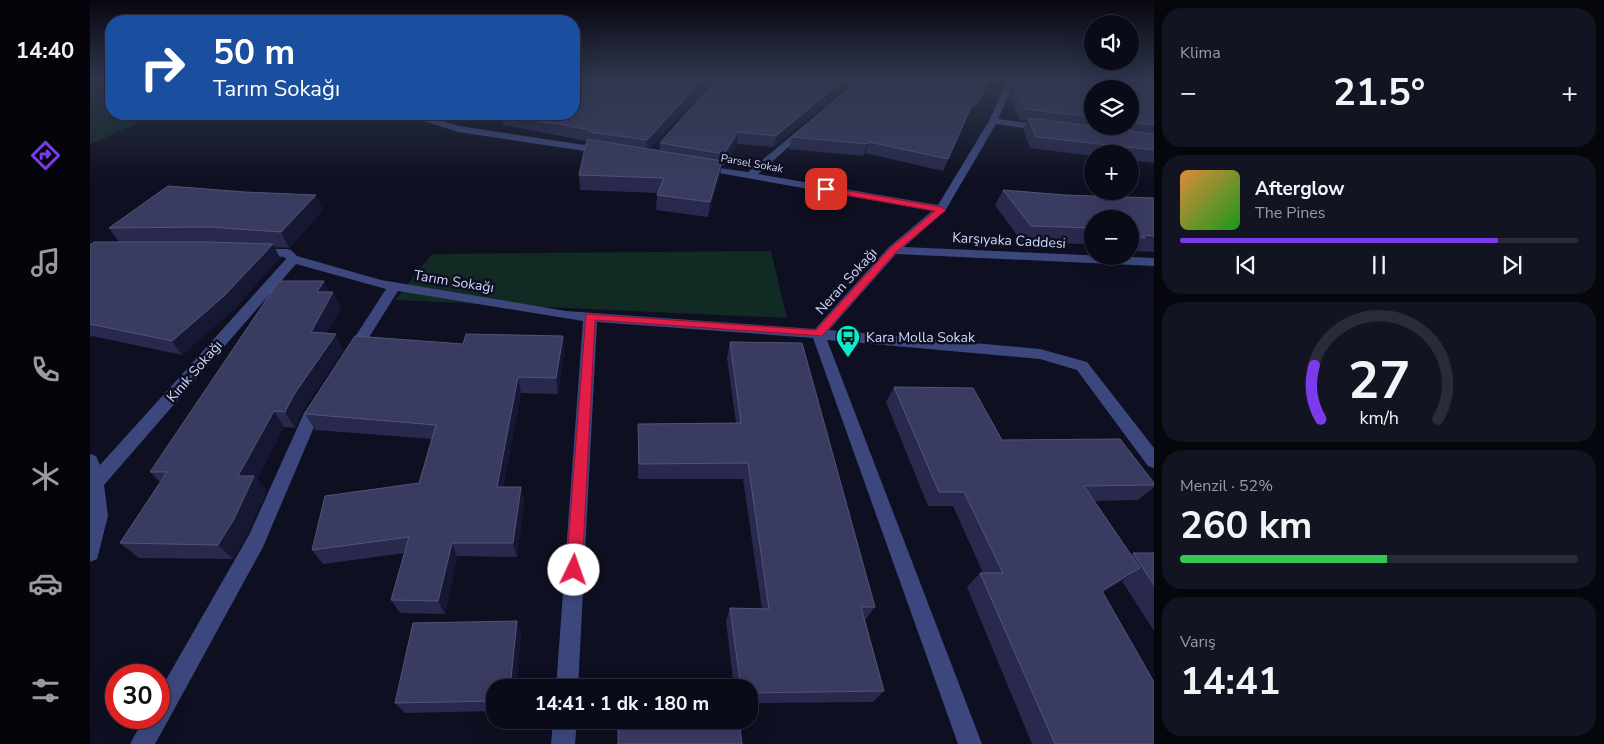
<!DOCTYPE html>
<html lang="tr">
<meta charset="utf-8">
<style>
:root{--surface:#0a0b18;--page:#131421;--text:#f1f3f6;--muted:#999ba2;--line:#2a2b37;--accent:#7c3aed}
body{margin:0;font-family:"Nunito Sans",sans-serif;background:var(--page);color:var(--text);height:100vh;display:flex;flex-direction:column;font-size:19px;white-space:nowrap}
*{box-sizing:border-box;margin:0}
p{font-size:16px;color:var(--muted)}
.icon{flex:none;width:28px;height:28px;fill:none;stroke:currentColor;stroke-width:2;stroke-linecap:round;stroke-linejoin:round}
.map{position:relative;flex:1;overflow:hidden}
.details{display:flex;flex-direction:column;gap:8px;padding:8px;background:#06060d;width:450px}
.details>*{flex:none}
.guide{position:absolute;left:15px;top:15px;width:475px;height:105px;border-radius:20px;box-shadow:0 5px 20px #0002,0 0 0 1px var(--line);background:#1a4fa0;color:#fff;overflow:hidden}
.fabs{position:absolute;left:994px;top:15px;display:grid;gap:10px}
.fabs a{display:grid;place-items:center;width:55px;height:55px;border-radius:50%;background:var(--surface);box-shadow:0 5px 20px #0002,0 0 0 1px var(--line);font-size:25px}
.speed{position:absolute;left:15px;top:664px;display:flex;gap:10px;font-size:25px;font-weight:700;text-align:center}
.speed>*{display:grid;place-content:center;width:65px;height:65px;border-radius:50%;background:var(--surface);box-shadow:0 5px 20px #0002,0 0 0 1px var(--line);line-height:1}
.speed .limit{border:8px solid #d22;background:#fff;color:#111}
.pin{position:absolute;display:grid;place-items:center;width:42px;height:42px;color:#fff;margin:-21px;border-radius:10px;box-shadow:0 2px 8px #0006}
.me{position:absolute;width:55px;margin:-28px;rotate:3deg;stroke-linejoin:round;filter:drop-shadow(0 0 4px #0008)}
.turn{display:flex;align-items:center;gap:18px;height:105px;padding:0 25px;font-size:22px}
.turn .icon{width:65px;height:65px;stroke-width:2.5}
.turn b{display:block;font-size:35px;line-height:42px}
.big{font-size:38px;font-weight:700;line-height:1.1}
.details .card{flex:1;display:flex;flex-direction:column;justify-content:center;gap:8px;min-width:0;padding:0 18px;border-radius:20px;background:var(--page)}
.details .dial{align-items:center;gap:0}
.dial svg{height:130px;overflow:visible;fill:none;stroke:var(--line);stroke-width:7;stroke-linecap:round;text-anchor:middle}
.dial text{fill:var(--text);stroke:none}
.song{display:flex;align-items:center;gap:15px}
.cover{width:60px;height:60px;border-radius:8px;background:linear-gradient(135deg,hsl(30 70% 55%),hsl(120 70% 35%))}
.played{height:5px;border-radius:2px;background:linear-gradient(90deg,var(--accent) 80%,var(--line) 80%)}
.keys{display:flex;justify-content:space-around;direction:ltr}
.heat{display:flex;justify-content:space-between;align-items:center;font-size:28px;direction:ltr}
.charge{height:8px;border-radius:4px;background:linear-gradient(90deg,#34c759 52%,var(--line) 0)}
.trip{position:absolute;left:396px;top:679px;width:272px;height:50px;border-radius:20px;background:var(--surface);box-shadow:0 5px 20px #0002,0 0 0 1px var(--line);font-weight:700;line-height:50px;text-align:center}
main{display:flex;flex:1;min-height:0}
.dock{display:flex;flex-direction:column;width:90px;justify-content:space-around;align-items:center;background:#04040a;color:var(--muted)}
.dock .icon{width:35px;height:35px}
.dock .on{color:var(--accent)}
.dock b{font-size:22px;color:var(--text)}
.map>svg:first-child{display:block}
.green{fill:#122a24}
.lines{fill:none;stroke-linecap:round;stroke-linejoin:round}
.minor{fill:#3c487d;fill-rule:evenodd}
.wall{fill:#28294d;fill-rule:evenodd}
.shaded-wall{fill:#161733}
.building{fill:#3a3b60;stroke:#515479}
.route{fill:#e11d48;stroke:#92132f}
.labels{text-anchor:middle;stroke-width:5;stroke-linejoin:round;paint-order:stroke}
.far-street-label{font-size:11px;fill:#d0d5fd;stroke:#0e0f20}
.street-label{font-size:14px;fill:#d0d5fd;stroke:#0e0f20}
.poi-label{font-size:14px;fill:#d0d5fd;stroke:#0e0f20;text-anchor:start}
</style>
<main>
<nav class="dock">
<b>14:40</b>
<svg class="icon on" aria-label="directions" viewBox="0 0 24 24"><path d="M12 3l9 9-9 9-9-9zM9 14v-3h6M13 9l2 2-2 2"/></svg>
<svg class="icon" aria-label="music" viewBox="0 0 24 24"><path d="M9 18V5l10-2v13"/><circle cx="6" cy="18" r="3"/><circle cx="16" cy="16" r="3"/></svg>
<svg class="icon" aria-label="phone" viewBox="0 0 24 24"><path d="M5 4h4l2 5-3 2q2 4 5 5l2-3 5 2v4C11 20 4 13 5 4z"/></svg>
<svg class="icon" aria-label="climate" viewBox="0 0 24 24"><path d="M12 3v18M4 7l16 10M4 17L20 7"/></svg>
<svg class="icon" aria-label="car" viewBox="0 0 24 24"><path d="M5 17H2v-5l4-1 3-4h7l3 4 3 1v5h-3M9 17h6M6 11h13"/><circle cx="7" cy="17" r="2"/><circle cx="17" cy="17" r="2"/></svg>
<svg class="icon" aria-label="filters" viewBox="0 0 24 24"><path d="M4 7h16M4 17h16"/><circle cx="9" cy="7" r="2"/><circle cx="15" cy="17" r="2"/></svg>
</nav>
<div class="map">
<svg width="1064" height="744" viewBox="0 0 1064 744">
<rect width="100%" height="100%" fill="#0e0f20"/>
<g class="green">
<polygon points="0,79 21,79 21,114 69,114 0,144"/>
<polygon points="681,251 697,318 305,300 342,254"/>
</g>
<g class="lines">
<g class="minor">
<polygon points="918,79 926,79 908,119 953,125 957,128 953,131 906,124 855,211 814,247 1064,258 1064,266 806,254 739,330 950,349 997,362 1064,448 1064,468 1058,466 987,370 950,359 737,340 892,744 868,744 723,338 507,322 488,688 466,688 493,321 308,291 266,358 256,358 254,354 296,289 206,264 14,485 18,516 7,559 0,562 0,454 6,456 10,465 196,259 194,257 163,255 161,252 163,249 197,249 201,250 207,256 291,280 476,311 725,329 799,247 842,211 612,170 608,169 608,165 658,172 717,123 720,124 720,128 668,174 848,205 899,121"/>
<polygon points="317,114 329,114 369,126 515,148 520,151 515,154 368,132 318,116"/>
<polygon points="230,397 236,399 238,403 227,420 173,547 75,726 65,744 40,744 54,718 69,718 69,692 159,535 214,413 224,399"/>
<polygon points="463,720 487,720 485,744 461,744"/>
</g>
</g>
<g class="wall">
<polygon points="622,79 559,149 570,150 570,143 763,79 684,147 647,144 633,166 631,165 630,175 618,217 566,210 567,195 568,193 490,190 489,175 497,141 413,125 411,114"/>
<polygon points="900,79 887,107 882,106 853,171 775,153 773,156 699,149 702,137"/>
<path d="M 928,79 L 1064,79 L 1064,163 L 1040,160 L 1040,154 L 1002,154 L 1002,156 L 940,148 L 933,129 L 937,121 L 929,120 L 920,96 ZM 1002,89 L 1040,89 L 1040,126 L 1002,126 Z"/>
<polygon points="913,190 975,195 1064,198 1064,252 1045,251 1043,253 1040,253 1040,219 1002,219 1002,252 1001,252 994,244 932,242 905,205"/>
<polygon points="233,210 199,248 184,247 190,258 143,310 92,355 2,336 0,337 0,245 29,242 19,228"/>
<polygon points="239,292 243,292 251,308 237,333 253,350 212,412 205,428 194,427 167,479 177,491 157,534 143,559 49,558 30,543 70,482 60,472"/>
<polygon points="473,336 474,352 468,394 431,393 413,487 431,487 434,502 427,557 367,556 355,614 310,613 301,600 315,553 233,564 222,550 329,483 342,439 225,430 215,414 373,344"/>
<polygon points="640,342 785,607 775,620 794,691 783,702 660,703 660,688 644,688 636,621 640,608 672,609 653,479 548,479 548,424 646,423 637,358"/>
<polygon points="804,387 912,440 1064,483 1064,487 1048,500 1004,501 1041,555 1043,553 1064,553 1064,631 1032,581 1013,592 1064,744 942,744 877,587 890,573 893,573 863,506 838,506 796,402"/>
<polygon points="427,621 431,634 426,688 405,688 405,711 315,713 305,703"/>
</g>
<g class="shaded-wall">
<polygon points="613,79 622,79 556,152 557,140"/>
<polygon points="754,79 763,79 684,147 686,136"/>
<polygon points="648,132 647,144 633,166 634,154"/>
<polygon points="779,142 775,153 773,156 777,144"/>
<polygon points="632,161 630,175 618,217 620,202"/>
<polygon points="226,195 233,210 199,248 191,232"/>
<polygon points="183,244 190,258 143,310 92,355 82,341"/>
<polygon points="234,281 241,297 243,292 251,308 229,349 221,332 227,292"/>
<polygon points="246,334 253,350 212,412 205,428 195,412 203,396"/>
<polygon points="473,336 474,352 468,394 466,378"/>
<polygon points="428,377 431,393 411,501 407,487"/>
<polygon points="184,411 194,427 167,479 177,491 157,534 143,559 128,545 148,476"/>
<polygon points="431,487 434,502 427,557 423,543"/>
<polygon points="362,543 367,556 355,614 348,601"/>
<polygon points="1050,568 1031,582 994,604 1012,591"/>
<polygon points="427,621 431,634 426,688 420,688"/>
</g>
<g class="building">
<polygon points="484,79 613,79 557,140 500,132 500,130 413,114 484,114"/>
<polygon points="627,79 754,79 686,136 648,132 634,154 570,143"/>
<polygon points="769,79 900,79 891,97 886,96 858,159 779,142 777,144 702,137"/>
<polygon points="928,79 1064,79 1064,125 1040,122 1040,89 1002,89 1002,117 935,109 925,86"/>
<polygon points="938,118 1064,134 1064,150 946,137"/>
<polygon points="497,139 632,161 620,202 567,195 574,178 489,175"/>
<polygon points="78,186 155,192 226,195 191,232 118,227 19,228"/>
<polygon points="913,190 975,195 1064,198 1064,236 1053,235 1055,238 1040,237 1040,219 1002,219 1002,228 941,226"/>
<polygon points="4,242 119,242 183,244 134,296 82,341 0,324 0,245"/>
<polygon points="189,281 234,281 227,292 243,292 221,332 246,334 203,396 195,412 184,411 148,476 164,476 144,519 128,545 30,543 77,472 60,472"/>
<polygon points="376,334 473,336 466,378 428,377 407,487 431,487 423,543 362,543 348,601 301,600 319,537 222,550 235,496 329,483 346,425 215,414 220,405 265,336 373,344"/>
<polygon points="640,342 712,343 785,607 771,607 794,691 660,693 660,688 651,688 640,608 679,609 658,463 549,464 548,424 651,423"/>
<polygon points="804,387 883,388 912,440 1030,439 1064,483 1064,485 994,486 1050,568 1012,591 1064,682 1064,744 965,744 890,573 913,573 874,492 849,492"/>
<polygon points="1043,553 1064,553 1064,585"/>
<polygon points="427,621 420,688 405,688 405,701 305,703 323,623"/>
<polygon points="528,720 649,720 652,744 528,744"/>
</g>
<linearGradient id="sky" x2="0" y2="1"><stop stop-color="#080812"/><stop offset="0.43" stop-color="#30374e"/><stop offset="1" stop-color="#30374e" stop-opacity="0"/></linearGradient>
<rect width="1064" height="183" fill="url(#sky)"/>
<polygon class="route" points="736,187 851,207 856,210 806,252 732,336 505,320 492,570 489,575 484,578 479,575 476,570 496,314 726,330 800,248 845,211 733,191 733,188"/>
<defs>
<symbol id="bus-pin" viewBox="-11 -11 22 30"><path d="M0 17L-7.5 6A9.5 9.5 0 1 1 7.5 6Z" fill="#0cecd0" stroke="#0e0f20"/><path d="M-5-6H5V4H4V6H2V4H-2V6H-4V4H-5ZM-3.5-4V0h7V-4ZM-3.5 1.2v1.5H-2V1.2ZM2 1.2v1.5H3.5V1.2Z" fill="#111"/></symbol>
</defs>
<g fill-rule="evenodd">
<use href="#bus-pin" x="744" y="323" width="28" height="38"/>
</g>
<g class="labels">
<g class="far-street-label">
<text transform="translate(662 163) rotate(10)" y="4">Parsel Sokak</text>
</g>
<g class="street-label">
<text transform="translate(919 240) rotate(3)" y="5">Karşıyaka Caddesi</text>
<text transform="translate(364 281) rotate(9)" y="5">Tarım Sokağı</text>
<text transform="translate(756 281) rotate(-48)" y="5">Neran Sokağı</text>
<text transform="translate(104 371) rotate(-49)" y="5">Kınık Sokağı</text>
</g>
<g class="poi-label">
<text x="776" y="342">Kara Molla Sokak</text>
</g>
</g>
</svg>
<div class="fabs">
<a><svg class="icon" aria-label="sound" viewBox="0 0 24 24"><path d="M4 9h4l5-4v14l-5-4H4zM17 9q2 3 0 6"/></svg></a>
<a><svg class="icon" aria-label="layers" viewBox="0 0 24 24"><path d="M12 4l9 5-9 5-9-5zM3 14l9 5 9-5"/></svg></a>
<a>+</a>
<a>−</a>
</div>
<div class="speed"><div class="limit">30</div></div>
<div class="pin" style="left:736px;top:189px;background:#d93025"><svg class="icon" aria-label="arrive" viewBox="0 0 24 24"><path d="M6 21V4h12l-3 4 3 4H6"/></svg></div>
<svg class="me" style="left:484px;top:570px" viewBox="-20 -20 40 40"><circle r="19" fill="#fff"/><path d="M0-13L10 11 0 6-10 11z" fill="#e11d48"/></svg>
<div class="trip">14:41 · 1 dk · 180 m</div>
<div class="guide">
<div class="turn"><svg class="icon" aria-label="right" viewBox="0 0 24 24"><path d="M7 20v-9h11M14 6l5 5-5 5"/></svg><div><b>50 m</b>Tarım Sokağı</div></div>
</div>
</div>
<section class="details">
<div class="card"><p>Klima</p>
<div class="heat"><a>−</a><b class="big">21.5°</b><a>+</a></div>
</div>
<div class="card">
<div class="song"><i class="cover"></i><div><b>Afterglow</b><p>The Pines</p></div></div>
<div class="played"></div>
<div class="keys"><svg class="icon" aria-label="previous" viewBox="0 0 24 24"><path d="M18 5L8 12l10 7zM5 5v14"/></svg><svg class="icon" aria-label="pause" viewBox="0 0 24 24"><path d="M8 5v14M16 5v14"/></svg><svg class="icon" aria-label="next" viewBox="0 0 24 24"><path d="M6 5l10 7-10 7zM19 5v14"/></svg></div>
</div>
<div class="card dial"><svg viewBox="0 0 100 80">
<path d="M14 69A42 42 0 1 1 86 69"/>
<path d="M14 69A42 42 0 0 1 10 36" stroke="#7c3aed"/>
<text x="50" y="56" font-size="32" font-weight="700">27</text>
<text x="50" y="72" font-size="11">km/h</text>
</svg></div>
<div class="card"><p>Menzil · 52%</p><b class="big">260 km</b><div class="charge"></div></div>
<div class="card"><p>Varış</p><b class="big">14:41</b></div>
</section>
</main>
